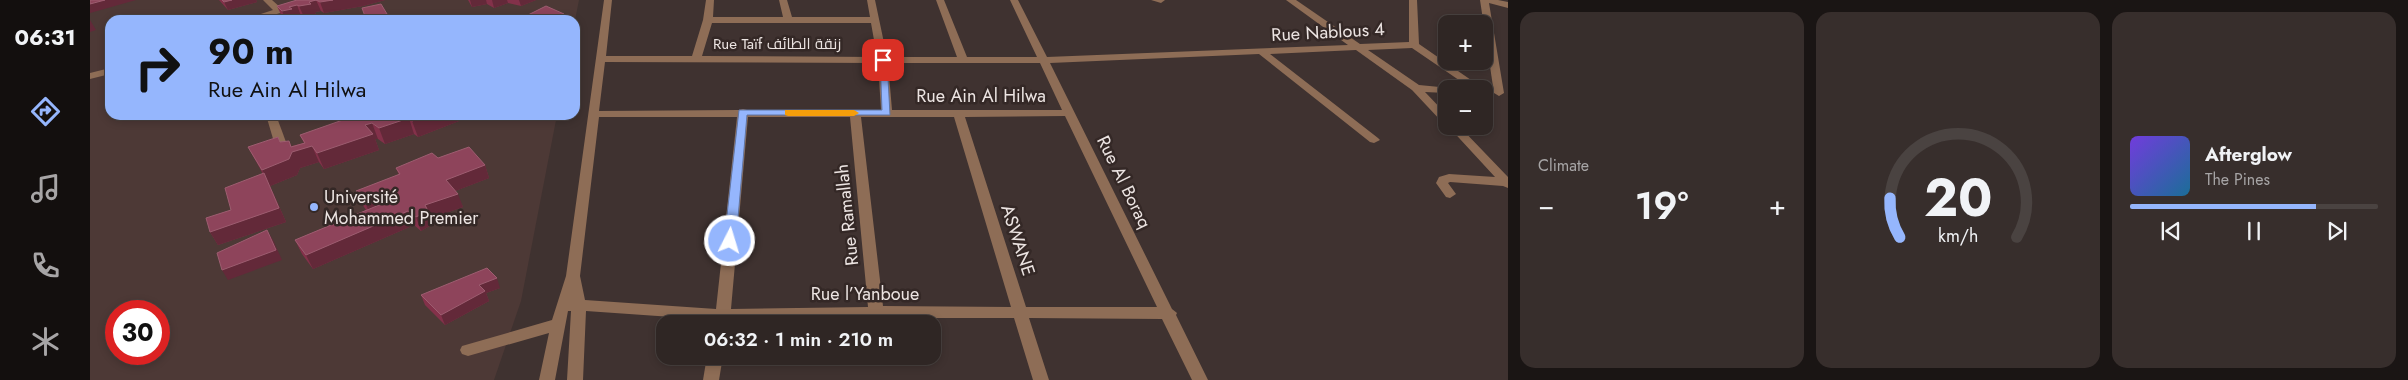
<!DOCTYPE html>
<meta charset="utf-8">
<style>
:root{--surface:#2f2624;--page:#372e2c;--text:#f1f3f6;--muted:#a7a5a6;--line:#4a4341;--accent:#95b6fd}
body{margin:0;font-family:Jost,Cairo,sans-serif;background:var(--page);color:var(--text);height:100vh;display:flex;flex-direction:column;font-size:19px;white-space:nowrap}
*{box-sizing:border-box;margin:0}
p{font-size:16px;color:var(--muted)}
.icon{flex:none;width:28px;height:28px;fill:none;stroke:currentColor;stroke-width:2;stroke-linecap:round;stroke-linejoin:round}
.map{position:relative;flex:1;overflow:hidden}
.sheet{display:flex;flex-direction:column;gap:12px;padding:12px;background:#1a1514;width:900px}
.sheet>*{flex:none}
.hud{position:absolute;left:15px;top:15px;width:475px;height:105px;border-radius:15px;box-shadow:0 2px 8px #0003,0 0 0 1px var(--line);background:#95b6fd;color:#111;overflow:hidden}
.controls{position:absolute;left:1348px;top:15px;display:grid;gap:10px}
.controls a{display:grid;place-items:center;width:55px;height:55px;border-radius:10px;background:var(--surface);box-shadow:0 2px 8px #0003,0 0 0 1px var(--line);font-size:25px}
.speed{position:absolute;left:15px;top:300px;display:flex;gap:10px;font-size:25px;font-weight:700;text-align:center}
.speed>*{display:grid;place-content:center;width:65px;height:65px;border-radius:50%;background:var(--surface);box-shadow:0 2px 8px #0003,0 0 0 1px var(--line);line-height:1}
.speed .limit{border:8px solid #d22;background:#fff;color:#111}
.pin{position:absolute;display:grid;place-items:center;width:42px;height:42px;color:#fff;margin:-21px;border-radius:10px;box-shadow:0 2px 8px #0006}
.me{position:absolute;width:55px;margin:-28px;rotate:5deg;stroke-linejoin:round;filter:drop-shadow(0 0 4px #0008)}
.turn{display:flex;align-items:center;gap:18px;height:105px;padding:0 20px;font-size:22px}
.turn .icon{width:65px;height:65px;stroke-width:2.5}
.turn b{display:block;font-size:35px;line-height:42px}
.big{font-size:38px;font-weight:600;line-height:1.1}
.sheet .tile{flex:1;display:flex;flex-direction:column;justify-content:center;gap:8px;min-width:0;padding:0 18px;border-radius:15px;background:var(--page)}
.sheet .dial{align-items:center;gap:0}
.dial svg{height:130px;overflow:visible;fill:none;stroke:var(--line);stroke-width:7;stroke-linecap:round;text-anchor:middle}
.dial text{fill:var(--text);stroke:none}
.song{display:flex;align-items:center;gap:15px}
.cover{width:60px;height:60px;border-radius:8px;background:linear-gradient(135deg,hsl(260 70% 55%),hsl(200 70% 35%))}
.played{height:5px;border-radius:2px;background:linear-gradient(90deg,var(--accent) 75%,var(--line) 75%)}
.keys{display:flex;justify-content:space-around;direction:ltr}
.heat{display:flex;justify-content:space-between;align-items:center;font-size:28px;direction:ltr}
.sheet .tiles{flex:1;display:grid;gap:12px;grid-template-columns:repeat(3,1fr)}
.trip{position:absolute;left:566px;top:315px;width:285px;height:50px;border-radius:15px;background:var(--surface);box-shadow:0 2px 8px #0003,0 0 0 1px var(--line);font-weight:600;line-height:50px;text-align:center}
main{display:flex;flex:1;min-height:0}
.tabs{display:flex;flex-direction:column;width:90px;justify-content:space-around;align-items:center;background:#130f0e;color:var(--muted)}
.tabs .icon{width:35px;height:35px}
.tabs .selected{color:var(--accent)}
.tabs b{font-size:22px;color:var(--text)}
.map>svg:first-child{display:block}
.built{fill:#4d3936;fill-rule:evenodd}
.lines{fill:none;stroke-linecap:round;stroke-linejoin:round}
.minor{fill:#8e6d56;fill-rule:evenodd}
.wall{fill:#83314a}
.shaded-wall{fill:#632939}
.building{fill:#8e445b;stroke:#9d5d70}
.route{fill:#95b6fd;stroke:#6176a4}
.slow{fill:#f59e0b}
.poi-dot{fill:#95b6fd;stroke:#342826;stroke-width:2}
.labels{text-anchor:middle;stroke-width:5;stroke-linejoin:round;paint-order:stroke}
.far-street-label{font-size:15px;fill:#ece4e2;stroke:#342826}
.street-label{font-size:18px;fill:#ece4e2;stroke:#342826}
.poi-label{font-size:18px;fill:#ece4e2;stroke:#342826;text-anchor:start}
</style>
<main>
<nav class="tabs">
<b>06:31</b>
<svg class="icon selected" aria-label="directions" viewBox="0 0 24 24"><path d="M12 3l9 9-9 9-9-9zM9 14v-3h6M13 9l2 2-2 2"/></svg>
<svg class="icon" aria-label="music" viewBox="0 0 24 24"><path d="M9 18V5l10-2v13"/><circle cx="6" cy="18" r="3"/><circle cx="16" cy="16" r="3"/></svg>
<svg class="icon" aria-label="phone" viewBox="0 0 24 24"><path d="M5 4h4l2 5-3 2q2 4 5 5l2-3 5 2v4C11 20 4 13 5 4z"/></svg>
<svg class="icon" aria-label="climate" viewBox="0 0 24 24"><path d="M12 3v18M4 7l16 10M4 17L20 7"/></svg>
</nav>
<div class="map">
<svg width="1418" height="380" viewBox="0 0 1418 380">
<rect width="100%" height="100%" fill="#3f3230"/>
<path class="built" d="M 0,0 L 489,0 L 485,20 L 20,20 L 20,115 L 467,115 L 431,301 L 404,380 L 0,380 ZM 26,311 L 69,311 L 69,354 L 26,354 Z"/>
<g class="lines">
<g class="minor">
<polygon points="173,0 182,0 191,8 218,0 231,0 168,20 153,20 183,10"/>
<path d="M 514,0 L 522,0 L 516,56 L 602,56 L 613,20 L 616,0 L 624,0 L 623,17 L 693,17 L 689,0 L 697,0 L 702,17 L 780,17 L 777,0 L 785,0 L 797,57 L 867,57 L 846,0 L 854,0 L 877,57 L 947,57 L 920,0 L 928,0 L 957,57 L 1258,45 L 1196,0 L 1206,0 L 1270,44 L 1319,42 L 1319,0 L 1327,0 L 1329,44 L 1394,89 L 1382,89 L 1322,48 L 1278,50 L 1329,85 L 1360,88 L 1356,89 L 1356,93 L 1335,92 L 1356,114 L 1356,123 L 1352,122 L 1322,90 L 1266,50 L 1180,54 L 1288,138 L 1290,140 L 1284,143 L 1280,142 L 1169,54 L 960,63 L 1082,309 L 1087,313 L 1086,315 L 1118,380 L 1102,380 L 1072,319 L 939,318 L 959,380 L 943,380 L 924,318 L 786,318 L 640,320 L 640,324 L 624,324 L 625,320 L 496,311 L 493,380 L 477,380 L 481,311 L 478,311 L 465,380 L 449,380 L 459,333 L 378,356 L 372,354 L 370,350 L 372,346 L 462,320 L 476,276 ZM 622,23 L 781,23 L 787,57 L 612,56 ZM 515,62 L 788,63 L 791,110 L 657,110 L 653,109 L 649,110 L 509,111 ZM 798,63 L 950,63 L 972,110 L 802,110 ZM 975,116 L 1067,307 L 936,307 L 875,117 ZM 509,117 L 647,117 L 626,309 L 495,300 L 490,276 ZM 658,117 L 760,117 L 778,307 L 641,309 ZM 771,117 L 864,117 L 921,307 L 793,306 Z"/>
<polygon points="1061,0 1075,0 1071,3"/>
<polygon points="1390,0 1408,0 1418,2 1418,8 1399,3 1414,93 1409,96 1404,93"/>
<polygon points="20,68 20,74 0,79 0,73"/>
<polygon points="176,115 186,115 196,142 194,144 186,144 184,142"/>
<polygon points="1358,126 1369,126 1418,177 1418,188 1413,186 1360,182 1358,183 1366,194 1360,198 1356,197 1346,183 1349,177 1359,174 1405,177"/>
<polygon points="617,356 633,356 629,380 613,380"/>
</g>
</g>
<g class="wall">
<polygon points="129,0 166,0 167,2 138,10"/>
<polygon points="207,0 295,0 273,6 234,13 231,11 225,12 226,15 214,17 211,16 206,17 207,20 195,20 192,17 187,6"/>
<polygon points="378,0 446,0 431,6 418,3 404,8 397,4 382,7"/>
<polygon points="284,115 367,115 369,121 328,137 324,134 295,144 288,139 285,139 289,150 234,169 229,162 210,168 207,175 180,186 196,222 128,245 120,232 141,210 173,174 158,147 190,142 202,146 214,143 210,135 285,116"/>
<polygon points="417,115 437,115 422,121"/>
<polygon points="348,158 395,165 399,178 365,191 373,207 341,218 343,224 331,231 324,225 223,269 212,254 205,240 276,210 272,204 266,191 309,175 306,168"/>
<polygon points="410,288 396,293 399,301 355,325 335,305 331,295"/>
</g>
<g class="shaded-wall">
<polygon points="15,0 46,0 0,13 0,4"/>
<polygon points="142,0 166,0 167,2 138,10 134,2"/>
<polygon points="226,0 231,11 225,12 226,15 214,17 209,6 219,2"/>
<polygon points="243,0 295,0 273,6 234,13 230,2"/>
<polygon points="380,0 396,0 397,4 382,7"/>
<polygon points="402,0 417,0 418,3 404,8"/>
<polygon points="429,0 446,0 431,6"/>
<polygon points="207,5 211,16 206,17 207,20 196,20 192,11 199,7"/>
<polygon points="297,14 299,20 277,20 276,19"/>
<polygon points="474,14 475,20 464,20"/>
<polygon points="0,20 6,30 0,32"/>
<polygon points="339,115 367,115 369,121 328,137 322,121"/>
<polygon points="420,115 437,115 422,121"/>
<polygon points="319,118 324,134 295,144 289,128"/>
<polygon points="282,123 288,139 285,139 289,150 234,169 227,153 275,125"/>
<polygon points="199,141 204,151 222,146 229,162 210,168 207,175 180,186 196,222 128,245 120,232 189,208 172,170 202,152"/>
<polygon points="395,165 399,178 360,193 356,180"/>
<polygon points="303,194 309,207 282,218 276,205"/>
<polygon points="368,194 373,207 341,218 343,224 331,231 326,217 335,205"/>
<polygon points="318,211 324,225 223,269 216,255"/>
<polygon points="177,230 183,240 192,260 138,280 132,270"/>
<polygon points="407,278 410,288 396,293 399,301 355,325 351,315 389,285"/>
</g>
<g class="building">
<polygon points="0,0 15,0 0,4"/>
<polygon points="132,0 142,0 134,2"/>
<polygon points="207,0 243,0 230,2 226,0 219,2 221,4 209,6 207,5 199,7 202,9 192,11 187,6"/>
<polygon points="291,4 297,14 276,19 272,8"/>
<polygon points="456,6 474,14 464,20 420,20 421,16 436,16"/>
<polygon points="267,115 270,115 272,119 288,115 339,115 322,121 319,118 289,128 282,123 275,125 283,134 227,153 222,146 202,152 199,159 172,170 158,147 188,137 190,142 199,141 201,147 215,143 210,135"/>
<polygon points="379,147 395,165 356,180 368,194 335,205 338,211 326,217 318,211 216,255 205,240 306,198 303,194 276,205 266,191 310,174 306,168 342,153 348,158"/>
<polygon points="174,173 189,208 120,232 116,218 141,210 135,188"/>
<polygon points="177,230 186,250 132,270 127,253"/>
<polygon points="397,268 407,278 389,285 395,291 351,315 331,295"/>
</g>
<polygon class="route" points="790,58 797,60 800,115 657,115 646,241 645,244 636,244 634,241 649,110 792,110"/>
<polygon class="slow" points="695,110 764,110 769,113 764,116 698,116 695,115"/>
<circle class="poi-dot" cx="224" cy="207" r="5"/>
<g class="labels">
<g class="far-street-label">
<text x="687" y="49">Rue Taïf زنقة الطائف</text>
</g>
<g class="street-label">
<text transform="translate(1238 32) rotate(-3)" y="6">Rue Nablous 4</text>
<text x="891" y="102">Rue Ain Al Hilwa</text>
<text transform="translate(1034 182) rotate(64)" y="6">Rue Al Boraq</text>
<text transform="translate(757 215) rotate(-96)" y="6">Rue Ramallah</text>
<text transform="translate(928 240) rotate(72)" y="6">ASWANE</text>
<text x="775" y="300">Rue l’Yanboue</text>
</g>
<g class="poi-label">
<text x="234" y="203">Université<tspan x="234" dy="21">Mohammed Premier</tspan></text>
</g>
</g>
</svg>
<div class="controls">
<a>+</a>
<a>−</a>
</div>
<div class="speed"><div class="limit">30</div></div>
<div class="pin" style="left:793px;top:60px;background:#d93025"><svg class="icon" aria-label="arrive" viewBox="0 0 24 24"><path d="M6 21V4h12l-3 4 3 4H6"/></svg></div>
<svg class="me" style="left:640px;top:241px" viewBox="-20 -20 40 40"><circle r="17" fill="#95b6fd" stroke="#fff" stroke-width="3"/><path d="M0-11L8 9 0 5-8 9z" fill="#fff"/></svg>
<div class="trip">06:32 · 1 min · 210 m</div>
<div class="hud">
<div class="turn"><svg class="icon" aria-label="right" viewBox="0 0 24 24"><path d="M7 20v-9h11M14 6l5 5-5 5"/></svg><div><b>90 m</b>Rue Ain Al Hilwa</div></div>
</div>
</div>
<section class="sheet">
<div class="tiles">
<div class="tile"><p>Climate</p>
<div class="heat"><a>−</a><b class="big">19°</b><a>+</a></div>
</div>
<div class="tile dial"><svg viewBox="0 0 100 80">
<path d="M14 69A42 42 0 1 1 86 69"/>
<path d="M14 69A42 42 0 0 1 8 45" stroke="#95b6fd"/>
<text x="50" y="56" font-size="32" font-weight="700">20</text>
<text x="50" y="72" font-size="11">km/h</text>
</svg></div>
<div class="tile">
<div class="song"><i class="cover"></i><div><b>Afterglow</b><p>The Pines</p></div></div>
<div class="played"></div>
<div class="keys"><svg class="icon" aria-label="previous" viewBox="0 0 24 24"><path d="M18 5L8 12l10 7zM5 5v14"/></svg><svg class="icon" aria-label="pause" viewBox="0 0 24 24"><path d="M8 5v14M16 5v14"/></svg><svg class="icon" aria-label="next" viewBox="0 0 24 24"><path d="M6 5l10 7-10 7zM19 5v14"/></svg></div>
</div>
</div>
</section>
</main>
